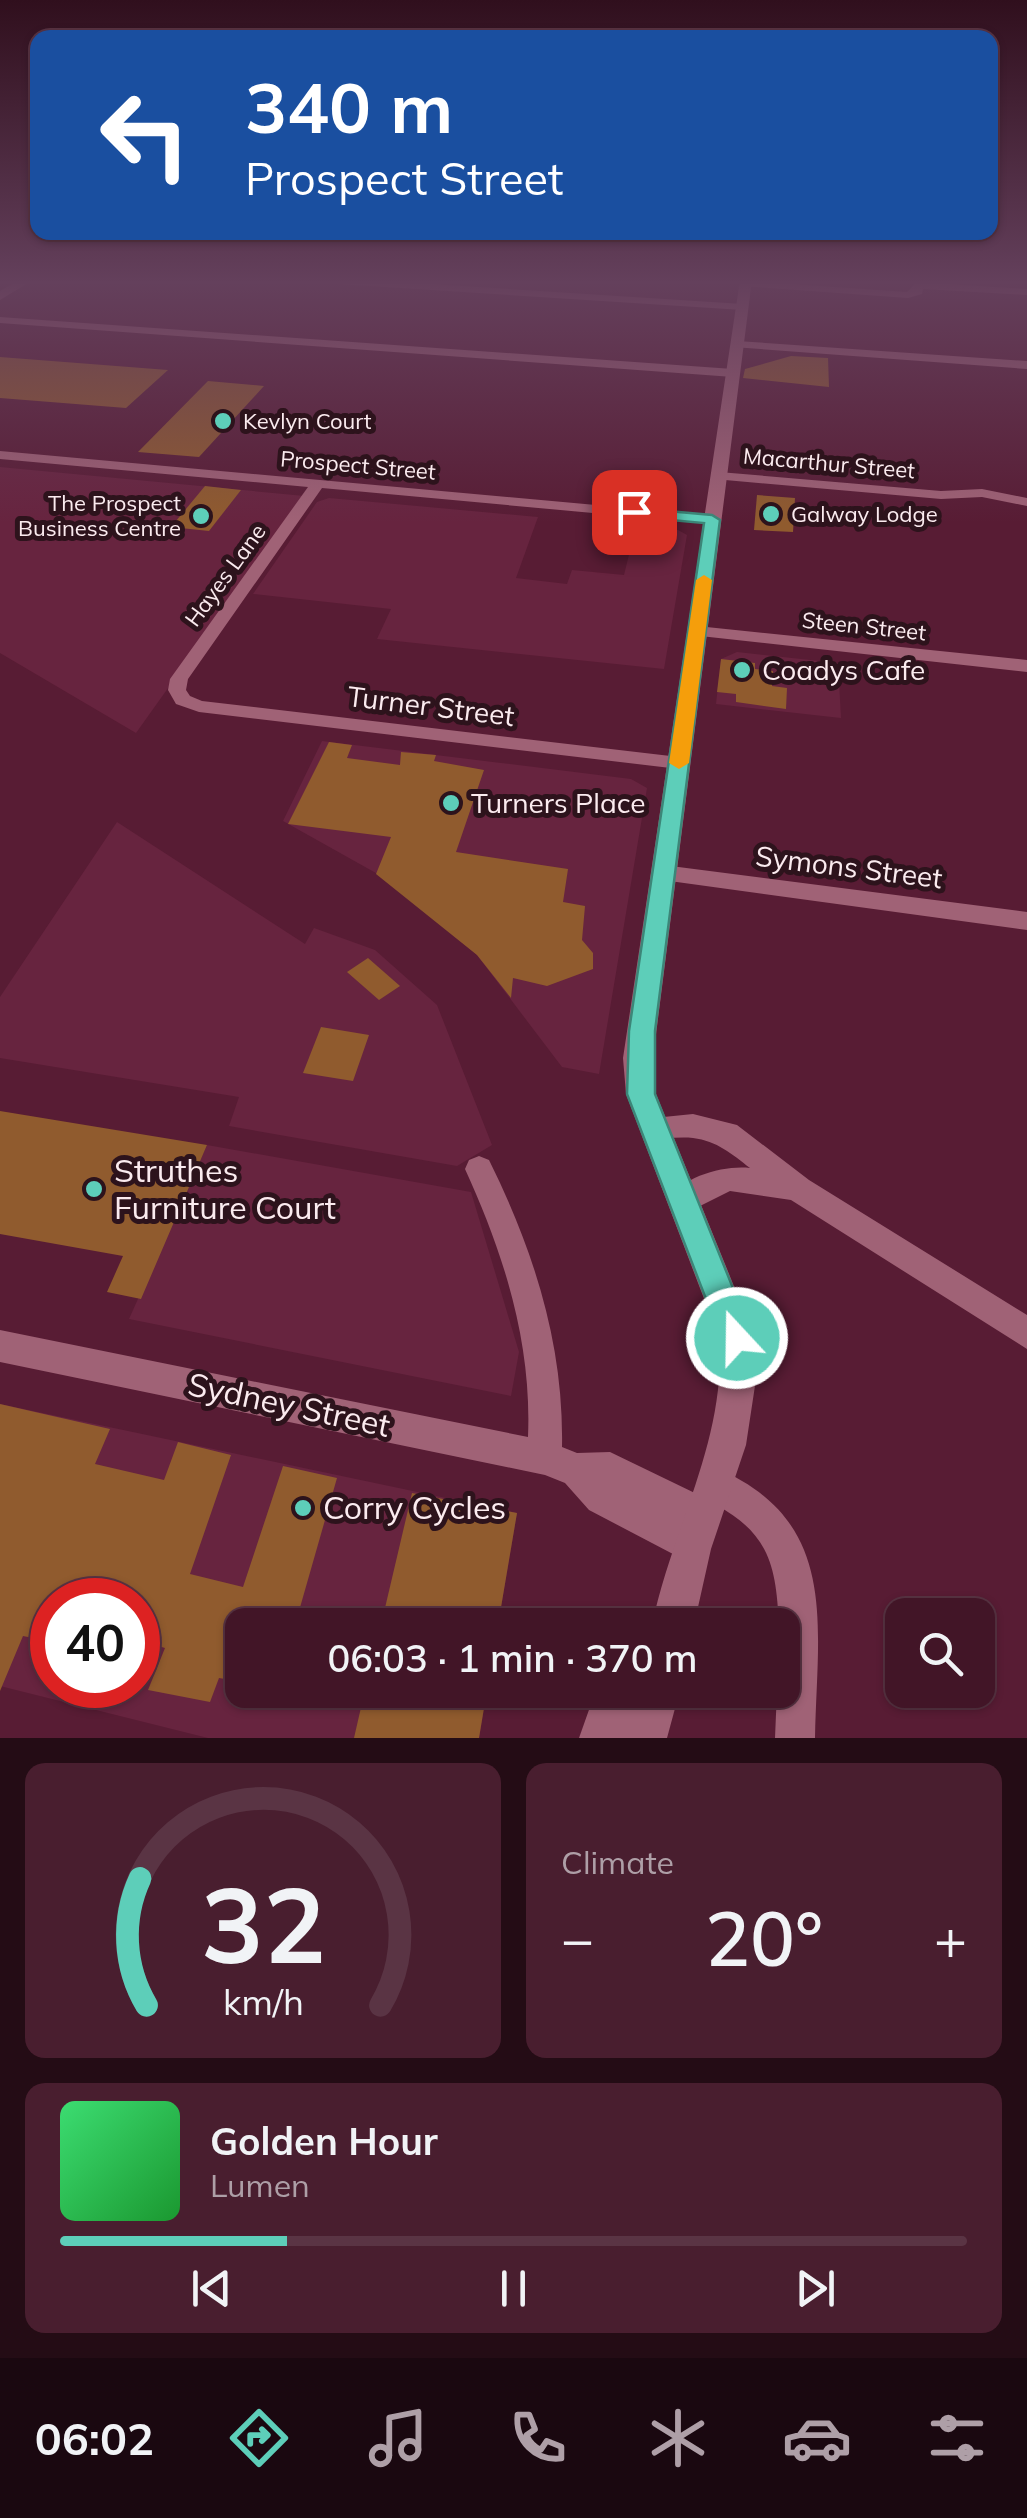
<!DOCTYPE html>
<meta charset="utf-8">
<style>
:root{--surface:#421527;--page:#491e2f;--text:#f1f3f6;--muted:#ae9fa7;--line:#5a3444;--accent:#5dceb9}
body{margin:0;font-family:Mulish,sans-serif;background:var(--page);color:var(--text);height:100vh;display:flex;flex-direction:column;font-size:38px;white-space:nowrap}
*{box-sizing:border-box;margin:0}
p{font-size:32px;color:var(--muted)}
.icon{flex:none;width:55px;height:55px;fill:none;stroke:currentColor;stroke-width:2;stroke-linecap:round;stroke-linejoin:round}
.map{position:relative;height:1738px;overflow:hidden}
.drawer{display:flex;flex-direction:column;gap:25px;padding:25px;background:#240c15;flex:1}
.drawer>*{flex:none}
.guide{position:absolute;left:30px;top:30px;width:968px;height:210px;border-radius:20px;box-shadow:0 2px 8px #0004,0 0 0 2px var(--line);background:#1a4fa0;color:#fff;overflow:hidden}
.buttons{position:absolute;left:885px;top:1598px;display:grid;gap:20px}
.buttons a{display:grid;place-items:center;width:110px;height:110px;border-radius:20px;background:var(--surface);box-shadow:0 2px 8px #0004,0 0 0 2px var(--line);font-size:50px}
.speed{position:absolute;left:30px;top:1578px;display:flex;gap:20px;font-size:50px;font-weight:700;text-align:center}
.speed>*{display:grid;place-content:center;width:130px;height:130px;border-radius:50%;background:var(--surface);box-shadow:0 2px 8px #0004,0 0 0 2px var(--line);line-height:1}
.speed .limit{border:15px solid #d22;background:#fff;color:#111}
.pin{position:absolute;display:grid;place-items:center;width:85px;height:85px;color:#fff;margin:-42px;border-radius:20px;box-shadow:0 5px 15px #0006}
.me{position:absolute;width:110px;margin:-55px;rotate:339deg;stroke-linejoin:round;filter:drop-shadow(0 0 8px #0008)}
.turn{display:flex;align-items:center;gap:35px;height:210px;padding:0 50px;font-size:45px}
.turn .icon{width:130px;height:130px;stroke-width:2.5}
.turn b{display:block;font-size:70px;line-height:85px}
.big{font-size:75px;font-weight:600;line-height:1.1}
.drawer .tile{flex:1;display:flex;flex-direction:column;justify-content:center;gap:15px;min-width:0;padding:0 35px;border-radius:20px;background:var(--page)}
.drawer .dial{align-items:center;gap:0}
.dial svg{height:260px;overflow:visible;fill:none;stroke:var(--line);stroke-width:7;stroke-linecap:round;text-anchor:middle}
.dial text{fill:var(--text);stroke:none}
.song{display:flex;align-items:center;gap:30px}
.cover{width:120px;height:120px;border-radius:15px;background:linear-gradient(135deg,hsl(140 70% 55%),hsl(130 70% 35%))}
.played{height:10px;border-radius:5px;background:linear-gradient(90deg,var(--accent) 25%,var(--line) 25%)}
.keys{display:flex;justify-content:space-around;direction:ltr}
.heat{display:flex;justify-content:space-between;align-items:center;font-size:55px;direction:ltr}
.drawer .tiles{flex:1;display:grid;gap:25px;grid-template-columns:1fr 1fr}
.tile:last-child{grid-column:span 2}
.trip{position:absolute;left:225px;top:1608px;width:575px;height:100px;border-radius:20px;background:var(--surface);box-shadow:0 2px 8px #0004,0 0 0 2px var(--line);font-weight:600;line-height:100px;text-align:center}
.dock{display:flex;height:160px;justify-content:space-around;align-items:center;background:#1a0810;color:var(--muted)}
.dock .icon{width:70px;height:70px}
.dock .active{color:var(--accent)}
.dock b{font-size:45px;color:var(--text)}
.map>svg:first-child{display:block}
.built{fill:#67243f;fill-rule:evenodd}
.building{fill:#905b2e}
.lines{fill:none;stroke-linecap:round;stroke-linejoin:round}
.minor{fill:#a06276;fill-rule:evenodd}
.tertiary{fill:#a06276;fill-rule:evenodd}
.route{fill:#5dceb9;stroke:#3c8678;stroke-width:2.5}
.slow{fill:#f59e0b}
.poi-dot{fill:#5dceb9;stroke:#2d131c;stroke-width:4}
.labels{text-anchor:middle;stroke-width:10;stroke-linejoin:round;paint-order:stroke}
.far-poi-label{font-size:22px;fill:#fbebef;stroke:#2d131c;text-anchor:start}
.far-street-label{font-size:22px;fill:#fbebef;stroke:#2d131c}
.poi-label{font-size:28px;fill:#fbebef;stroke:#2d131c;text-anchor:start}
.street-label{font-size:28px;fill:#fbebef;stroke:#2d131c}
.near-poi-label{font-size:32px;fill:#fbebef;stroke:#2d131c;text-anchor:start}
.near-street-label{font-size:32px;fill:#fbebef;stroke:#2d131c}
</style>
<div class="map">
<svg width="1027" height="1738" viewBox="0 0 1027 1738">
<rect width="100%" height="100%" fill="#581c34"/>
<g class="built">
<polygon points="0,467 305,496 136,733 0,653"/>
<polygon points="329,498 538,517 516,578 567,584 572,570 624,575 636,526 678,530 687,535 664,669 377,639 391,609 253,594 317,502"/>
<polygon points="737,652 838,663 841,718 716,704 721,659"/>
<polygon points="322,741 631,779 647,788 599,1074 562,1067 477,955 383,877 283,821"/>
<polygon points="117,822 305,944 314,928 375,950 437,1005 492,1145 457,1166 229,1126 239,1097 0,1058 0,997"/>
<polygon points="207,1145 471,1192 519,1352 511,1396 129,1319"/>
<path d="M 0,1404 L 517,1513 L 498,1625 L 242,1625 L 242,1690 L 487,1690 L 479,1738 L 208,1738 L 0,1686 ZM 52,1600 L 138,1600 L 138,1685 L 52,1685 Z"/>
</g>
<g class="building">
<polygon points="791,356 828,358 829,387 743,378 745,369"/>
<polygon points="0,357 168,370 126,408 0,398"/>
<polygon points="208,381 264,386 199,457 138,452"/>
<polygon points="205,486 241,490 209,531 171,527"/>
<polygon points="757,495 795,498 793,532 754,530"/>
<polygon points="721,659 755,663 755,669 773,671 772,686 787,688 786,709 736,702 736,694 717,692"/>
<polygon points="329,742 352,745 347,758 400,765 401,752 436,755 434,761 484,770 456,852 568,869 563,902 585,906 582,940 593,953 593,969 547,986 513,978 511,998 477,955 376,874 391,837 288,824"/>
<polygon points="368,958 400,986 379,1000 347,972"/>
<polygon points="321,1027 369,1035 353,1081 303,1073"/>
<polygon points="0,1111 207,1145 141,1299 107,1292 123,1256 0,1234"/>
<polygon points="0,1404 110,1429 95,1464 164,1480 178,1442 231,1455 190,1574 243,1587 283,1466 337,1478 295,1625 242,1625 242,1682 219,1678 210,1702 148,1690 165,1648 138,1640 138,1600 52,1600 52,1642 23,1636 0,1691"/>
<polygon points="412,1493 517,1513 498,1625 381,1625"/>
<polygon points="365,1690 487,1690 479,1738 354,1738"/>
</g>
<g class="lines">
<g class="minor">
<polygon points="318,280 369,280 743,304 748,307 743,310 323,283"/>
<polygon points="746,281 907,292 917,282 1027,289 1027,295 923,289 922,294 908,298 742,286"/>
<polygon points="0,317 733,369 739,373 733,377 0,323"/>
<polygon points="737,341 1027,361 1027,369 733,347 731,345"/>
<polygon points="0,451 717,516 720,519 712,524 322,488 188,679 186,690 190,696 202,701 679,757 689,763 679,769 199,712 176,704 168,690 170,679 308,487 0,459"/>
<polygon points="719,472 941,491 982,489 1027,498 1027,506 982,497 941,499 714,479 712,476"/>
<polygon points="697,626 1027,660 1027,672 691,635 688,631"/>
<polygon points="663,865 1027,912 1027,930 655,879 652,873 655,867"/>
<path d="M 693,1114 L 737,1125 L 809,1180 L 1027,1315 L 1027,1349 L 791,1200 L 730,1191 L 684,1214 L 674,1210 L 669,1201 C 681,1176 725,1165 750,1168 C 732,1154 717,1141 693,1138 C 676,1136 661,1141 644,1135 L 640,1127 L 644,1119 Z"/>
<path d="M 479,1156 L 489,1160 C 534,1251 564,1345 562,1447 L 577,1453 L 610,1452 L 701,1496 L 696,1485 L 702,1473 L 714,1467 C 841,1520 817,1624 815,1738 L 775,1738 L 777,1690 L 782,1690 L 782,1625 L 779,1625 C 776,1567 770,1534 716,1505 L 721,1516 L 716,1529 L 705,1533 L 710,1546 L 705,1559 L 692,1564 L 589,1510 L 565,1483 L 545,1475 L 0,1362 L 0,1330 L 528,1437 C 532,1343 504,1254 465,1169 L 469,1160 Z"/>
</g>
<g class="tertiary">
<polygon points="19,280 33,280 0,300 0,291"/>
<path d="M 740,280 L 752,280 L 653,1058 L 656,1094 L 755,1338 L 758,1366 L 746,1445 L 711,1549 L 694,1625 L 652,1625 C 672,1528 727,1439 719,1338 L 626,1094 L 623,1058 Z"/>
<polygon points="596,1690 680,1690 667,1738 579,1738"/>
</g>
</g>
<linearGradient id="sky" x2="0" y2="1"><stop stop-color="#300f1d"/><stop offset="0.54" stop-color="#64405c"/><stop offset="1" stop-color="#64405c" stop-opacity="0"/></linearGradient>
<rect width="1027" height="523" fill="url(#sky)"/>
<polygon class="route" points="634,508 712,515 720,520 655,1031 655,1094 753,1338 749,1349 737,1354 726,1349 721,1338 627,1094 629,1031 704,523 628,516 626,512"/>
<polygon class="slow" points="704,575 712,580 689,763 679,769 669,763 696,580"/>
<g class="poi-dot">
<circle cx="223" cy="421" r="10"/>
<circle cx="771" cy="514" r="10"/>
<circle cx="201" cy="516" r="10"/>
<circle cx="742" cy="670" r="10"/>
<circle cx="451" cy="803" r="10"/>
<circle cx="94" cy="1189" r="10"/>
<circle cx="303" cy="1508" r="10"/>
</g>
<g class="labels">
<g class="far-poi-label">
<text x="243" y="429">Kevlyn Court</text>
<text x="181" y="511" text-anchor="end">The Prospect<tspan x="181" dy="25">Business Centre</tspan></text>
<text x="791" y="522">Galway Lodge</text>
</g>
<g class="far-street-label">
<text transform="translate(829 463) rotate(5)" y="8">Macarthur Street</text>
<text transform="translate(358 465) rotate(5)" y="8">Prospect Street</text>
<text transform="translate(225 575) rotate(-54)" y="8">Hayes Lane</text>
<text transform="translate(864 626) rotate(6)" y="8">Steen Street</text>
</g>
<g class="poi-label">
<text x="762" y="680">Coadys Cafe</text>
<text x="471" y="813">Turners Place</text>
</g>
<g class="street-label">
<text transform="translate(431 706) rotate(7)" y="10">Turner Street</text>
<text transform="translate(849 867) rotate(7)" y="10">Symons Street</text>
</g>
<g class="near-poi-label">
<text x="114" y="1182">Struthes<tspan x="114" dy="37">Furniture Court</tspan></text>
<text x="323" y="1519">Corry Cycles</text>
</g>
<g class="near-street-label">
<text transform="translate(289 1405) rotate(12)" y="11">Sydney Street</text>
</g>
</g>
</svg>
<div class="buttons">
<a><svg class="icon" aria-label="search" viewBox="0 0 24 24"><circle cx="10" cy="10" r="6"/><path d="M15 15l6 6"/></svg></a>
</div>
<div class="speed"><div class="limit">40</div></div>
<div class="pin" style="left:634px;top:512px;background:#d93025"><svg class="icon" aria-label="arrive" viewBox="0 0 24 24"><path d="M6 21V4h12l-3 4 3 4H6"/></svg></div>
<svg class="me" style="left:737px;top:1338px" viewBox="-20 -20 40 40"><circle r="17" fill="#5dceb9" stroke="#fff" stroke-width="3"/><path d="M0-11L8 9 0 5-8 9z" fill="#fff"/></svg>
<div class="trip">06:03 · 1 min · 370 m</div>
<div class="guide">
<div class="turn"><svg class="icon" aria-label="left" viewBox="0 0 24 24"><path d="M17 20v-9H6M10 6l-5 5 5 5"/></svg><div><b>340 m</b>Prospect Street</div></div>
</div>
</div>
<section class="drawer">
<div class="tiles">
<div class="tile dial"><svg viewBox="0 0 100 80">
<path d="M14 69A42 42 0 1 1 86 69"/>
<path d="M14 69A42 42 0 0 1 12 30" stroke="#5dceb9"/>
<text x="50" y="56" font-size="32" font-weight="700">32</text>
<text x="50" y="72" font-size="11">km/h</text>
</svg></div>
<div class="tile"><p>Climate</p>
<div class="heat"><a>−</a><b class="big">20°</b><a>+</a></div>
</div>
<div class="tile">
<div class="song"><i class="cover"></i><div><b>Golden Hour</b><p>Lumen</p></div></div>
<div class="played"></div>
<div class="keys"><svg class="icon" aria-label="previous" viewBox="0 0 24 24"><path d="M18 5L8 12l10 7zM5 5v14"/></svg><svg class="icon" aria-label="pause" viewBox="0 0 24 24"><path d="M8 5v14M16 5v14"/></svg><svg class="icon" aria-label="next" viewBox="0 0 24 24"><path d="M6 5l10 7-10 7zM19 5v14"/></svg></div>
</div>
</div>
</section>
<nav class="dock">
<b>06:02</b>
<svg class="icon active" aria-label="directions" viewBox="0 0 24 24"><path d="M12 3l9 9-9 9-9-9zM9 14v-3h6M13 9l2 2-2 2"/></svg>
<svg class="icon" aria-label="music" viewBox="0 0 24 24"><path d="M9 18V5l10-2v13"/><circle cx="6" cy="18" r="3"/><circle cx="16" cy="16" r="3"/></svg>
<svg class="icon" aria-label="phone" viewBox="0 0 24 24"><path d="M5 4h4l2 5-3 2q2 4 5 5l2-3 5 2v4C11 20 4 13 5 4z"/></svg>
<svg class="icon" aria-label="climate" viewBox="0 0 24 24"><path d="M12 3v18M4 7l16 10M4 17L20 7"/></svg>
<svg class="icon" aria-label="car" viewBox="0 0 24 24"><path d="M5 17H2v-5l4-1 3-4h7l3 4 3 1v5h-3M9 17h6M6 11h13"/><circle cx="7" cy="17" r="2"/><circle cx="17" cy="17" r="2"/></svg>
<svg class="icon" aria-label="filters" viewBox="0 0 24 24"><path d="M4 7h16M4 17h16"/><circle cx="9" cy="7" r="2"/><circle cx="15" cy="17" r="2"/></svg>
</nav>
